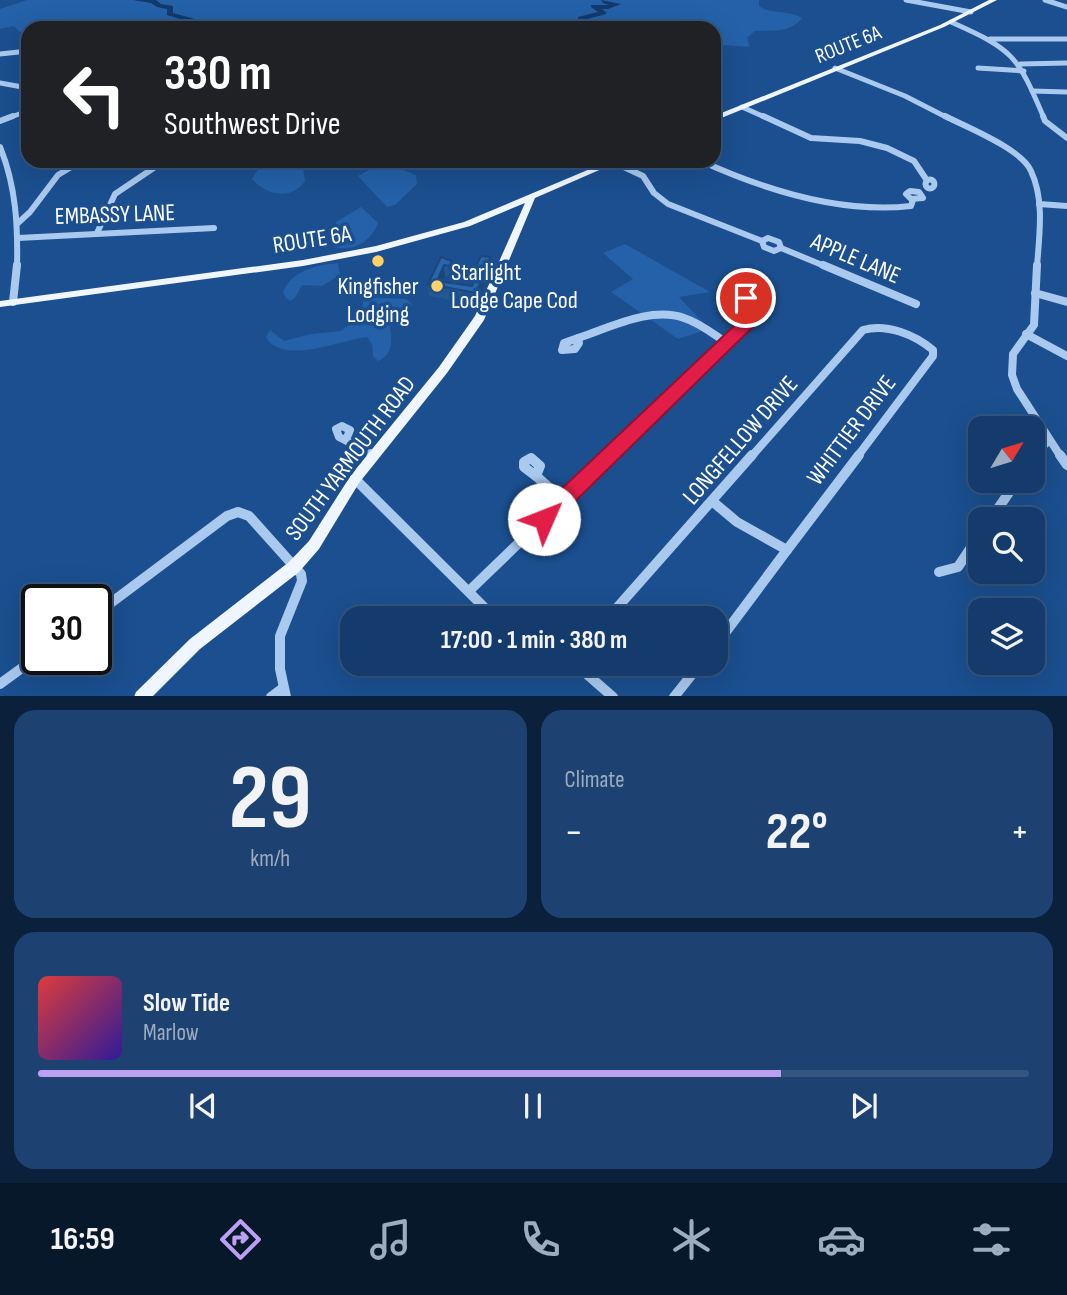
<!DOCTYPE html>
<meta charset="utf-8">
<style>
:root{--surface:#143b6b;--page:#1d4271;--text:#f1f3f6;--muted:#9dadc1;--line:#33557e;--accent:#bca0f2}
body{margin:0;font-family:"Sofia Sans Condensed",sans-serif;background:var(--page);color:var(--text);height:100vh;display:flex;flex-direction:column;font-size:26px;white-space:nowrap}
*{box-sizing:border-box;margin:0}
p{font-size:23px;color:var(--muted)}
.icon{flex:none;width:38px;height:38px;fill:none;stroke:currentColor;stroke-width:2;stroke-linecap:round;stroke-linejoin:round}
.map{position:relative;height:696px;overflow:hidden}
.side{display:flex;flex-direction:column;gap:14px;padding:14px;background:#0b203b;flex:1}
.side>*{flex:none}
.top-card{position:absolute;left:21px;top:21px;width:700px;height:147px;border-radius:21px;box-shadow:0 7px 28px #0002,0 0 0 2px var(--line);background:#202124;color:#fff;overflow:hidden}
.needle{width:46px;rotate:52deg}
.controls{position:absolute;left:968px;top:416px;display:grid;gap:14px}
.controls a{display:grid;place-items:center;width:77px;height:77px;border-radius:14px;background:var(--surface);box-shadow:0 7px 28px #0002,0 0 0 2px var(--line);font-size:35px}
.speed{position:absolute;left:21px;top:584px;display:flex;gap:14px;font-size:35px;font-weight:700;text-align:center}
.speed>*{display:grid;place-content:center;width:91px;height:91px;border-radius:50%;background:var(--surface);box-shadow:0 7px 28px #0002,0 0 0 2px var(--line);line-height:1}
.speed .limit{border:4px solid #111;border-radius:10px;background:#fff;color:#111}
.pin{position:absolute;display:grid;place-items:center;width:60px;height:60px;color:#fff;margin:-30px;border:4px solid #fff;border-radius:50%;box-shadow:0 2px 7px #0007}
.me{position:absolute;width:77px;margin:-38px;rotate:46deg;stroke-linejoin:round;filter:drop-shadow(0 0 5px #0008)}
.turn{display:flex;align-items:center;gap:24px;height:147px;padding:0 28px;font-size:32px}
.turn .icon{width:91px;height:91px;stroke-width:2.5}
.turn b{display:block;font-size:49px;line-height:60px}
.big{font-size:52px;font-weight:700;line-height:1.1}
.side .card{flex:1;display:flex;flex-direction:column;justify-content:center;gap:10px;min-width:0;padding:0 24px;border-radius:21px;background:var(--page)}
.side .dial{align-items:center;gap:0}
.dial b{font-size:91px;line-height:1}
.song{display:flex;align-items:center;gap:21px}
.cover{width:84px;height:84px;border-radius:10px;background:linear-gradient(135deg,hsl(0 70% 55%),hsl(250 70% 35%))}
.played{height:7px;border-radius:4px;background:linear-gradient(90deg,var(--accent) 75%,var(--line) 75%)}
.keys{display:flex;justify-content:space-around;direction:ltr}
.heat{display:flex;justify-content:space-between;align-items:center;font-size:38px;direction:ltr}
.side .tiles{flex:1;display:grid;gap:14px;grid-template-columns:1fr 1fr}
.card:last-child{grid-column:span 2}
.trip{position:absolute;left:340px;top:606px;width:388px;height:70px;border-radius:21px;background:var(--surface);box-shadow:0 7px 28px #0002,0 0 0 2px var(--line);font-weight:700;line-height:70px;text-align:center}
.menu{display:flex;height:112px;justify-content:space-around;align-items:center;background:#08182b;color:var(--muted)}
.menu .icon{width:49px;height:49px}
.menu .selected{color:var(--accent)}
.menu b{font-size:32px;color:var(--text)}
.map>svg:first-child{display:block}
.green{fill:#2461a8}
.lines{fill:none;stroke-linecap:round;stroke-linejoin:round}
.river{fill:#123a6d;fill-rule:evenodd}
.minor-far3{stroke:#a9c9ee;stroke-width:5}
.minor-far2{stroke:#a9c9ee;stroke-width:6}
.minor-far1{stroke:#a9c9ee;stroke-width:8}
.minor{stroke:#a9c9ee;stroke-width:10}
.major{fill:#f0f6ff;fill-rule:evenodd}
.wall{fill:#245895}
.shaded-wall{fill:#1d4779}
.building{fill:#2a66ad;stroke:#1d4779;stroke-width:2}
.route{fill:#e11d48;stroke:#92132f;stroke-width:2}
.poi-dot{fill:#ffd166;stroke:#1b4f8f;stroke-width:2.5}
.labels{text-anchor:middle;stroke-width:7;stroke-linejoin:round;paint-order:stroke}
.far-street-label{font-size:21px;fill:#fff;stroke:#1b4f8f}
.street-label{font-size:24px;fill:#fff;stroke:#1b4f8f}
.poi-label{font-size:24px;fill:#fff;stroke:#1b4f8f;text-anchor:start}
</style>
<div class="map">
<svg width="1067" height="697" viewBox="0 0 1067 697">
<rect width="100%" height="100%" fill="#1b4f8f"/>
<g class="green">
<path d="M 27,0 L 759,0 L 759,6 C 771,15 788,9 802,18 C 789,34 773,30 755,31 L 747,38 L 750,47 L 724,45 L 721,52 L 714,56 L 714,28 L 60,28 L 53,25 L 28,28 L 28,31 L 20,32 L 14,26 L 0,29 L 0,9 Z"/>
<path d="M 263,161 L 302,161 L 305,181 C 291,201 266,195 252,179 Z"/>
<polygon points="377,166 403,170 416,175 417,184 395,205 387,207 358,176"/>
<path d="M 361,207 L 378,223 C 371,241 354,252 334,247 L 336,222 Z"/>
<polygon points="625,244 710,292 679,297 709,329 678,339 611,292 633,279 603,253"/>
<path d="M 338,263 L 340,275 L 322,286 L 302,285 L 295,298 L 290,301 L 286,298 L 283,292 C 292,270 317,265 338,263 Z"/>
<path d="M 364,297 L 406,299 L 412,304 L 407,314 L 390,327 C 392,339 393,356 378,361 L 373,356 L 372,344 L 367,337 C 341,340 282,366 266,337 L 270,330 L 284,341 L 311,334 L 341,331 L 361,316 Z"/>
</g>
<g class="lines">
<g class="river">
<polygon points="133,0 156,0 161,4 173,6 173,13 195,19 196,28 188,28 188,22 167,15 167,9 157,7 151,3"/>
<polygon points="601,0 621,4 608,9 602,9 606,12 606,14 588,19 600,23 600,27 579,28 589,25 578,21 578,17 598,12 591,7 591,5 609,5 603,3"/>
<polygon points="253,22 262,28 242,28"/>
</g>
<g class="minor-far3">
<polyline points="906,0 971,12"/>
<polyline points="1045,0 1067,7"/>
<path d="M 951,22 C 1014,50 1017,55 1044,118"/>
<polyline points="990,39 1067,39"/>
<polyline points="0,54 28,51"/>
<polyline points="1020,64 1067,63"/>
<polyline points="835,68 905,96 948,118"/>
<polyline points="978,68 1024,71"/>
<polyline points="0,83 28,88"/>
<polyline points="1032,91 1067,92"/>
<polyline points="742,107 767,118"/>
<polyline points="8,118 28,111"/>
</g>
<g class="minor-far2">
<polyline points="763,116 811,138 860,141 887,148 914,161 926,179"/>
<path d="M 945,116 C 966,127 1022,149 1031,171 C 1045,201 1039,236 1037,267"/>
<polyline points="1043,116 1045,121 1067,138"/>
<polyline points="0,121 13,116"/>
<path d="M 0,147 C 16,186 18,226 17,267"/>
<path d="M 701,161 C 765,190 840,214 911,206 L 913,200"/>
<polyline points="613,162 643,176 654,193 668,204 762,241"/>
<circle cx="930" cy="184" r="4.5"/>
<polygon points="910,191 919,192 923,198 911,199 906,194"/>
<polyline points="1039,204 1067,206"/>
<polyline points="18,223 30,212 58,175 81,161"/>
<polyline points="97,233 115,194 164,161"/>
<polyline points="18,238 214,228"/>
<polygon points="768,238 779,242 781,248 774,251 764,247 762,241"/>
<polyline points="781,248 827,267"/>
</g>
<g class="minor-far1">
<polyline points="823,265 916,304"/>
<polyline points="1037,265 1034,325 1013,354 1012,375 1017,389 1061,457"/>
<polygon points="755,292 761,295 763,302 758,312 746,301 749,293"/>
<polyline points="1035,293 1067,302"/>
<polyline points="13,302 17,265"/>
<polyline points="1026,334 1067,356"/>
<path d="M 578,338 C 609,328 651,306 684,318 C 700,323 713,334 727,343"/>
<polygon points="578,338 579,343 575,349 562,350 564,343"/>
<polyline points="346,440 350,430 342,426 336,429 339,437 374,455"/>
<polyline points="608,457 758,312"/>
<path d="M 751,457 L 863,330 C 887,323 915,335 933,350 L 933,356 L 857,457"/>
<polyline points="1033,457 1049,440"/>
</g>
<g class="minor">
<polyline points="1060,455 1067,465"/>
<polygon points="531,458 540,466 536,476 524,467 524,462"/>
<polyline points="1032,458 1035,455"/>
<polyline points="536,476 563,500"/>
<polyline points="355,479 495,618"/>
<polyline points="712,501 737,522 787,550 716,645"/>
<polyline points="990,520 1017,481"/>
<polyline points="787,550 859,455"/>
<polyline points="939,572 958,567 980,534"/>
<polyline points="469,591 610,455"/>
<polyline points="96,614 227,516 238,512 249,516 301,574 302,581 280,636 280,669 286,697"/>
<polyline points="608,618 752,455"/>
<polyline points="574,663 613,697"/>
<polyline points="0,684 37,657"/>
<polyline points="271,697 283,688"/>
<polyline points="674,697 701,663"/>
</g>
<g class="major">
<polygon points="989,0 997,0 944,27 714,121 714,116 940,25"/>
<polygon points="609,161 620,161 535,198 484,320 447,373 359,483 319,549 299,572 200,649 152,697 134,697 136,692 190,639 289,562 309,541 351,475 439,367 475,316 525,203 470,226 376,252 303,266 0,307 0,301 303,260 376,246 464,222"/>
</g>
</g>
<polygon class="wall" points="441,257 452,261 453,272 451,277 445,276 443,282 472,286 476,277 475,268 491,269 477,304 429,296 428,284"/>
<g class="shaded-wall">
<polygon points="490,257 491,269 477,304 476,293"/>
<polygon points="452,261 453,272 451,277 449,266"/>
<polygon points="444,265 445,276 441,287 437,281"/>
</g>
<polygon class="building" points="481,256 490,257 476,293 428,284 441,257 452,261 449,266 444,265 437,281 472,286 479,269 475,268"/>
<path class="route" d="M 752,287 C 762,290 767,291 770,302 L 764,316 L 551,525 L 544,527 L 537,525 L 534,519 L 537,512 L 752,309 L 754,299 L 746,303 L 739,298 L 746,288 Z"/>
<g class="poi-dot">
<circle cx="378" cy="261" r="7"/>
<circle cx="437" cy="286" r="7"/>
</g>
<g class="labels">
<g class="far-street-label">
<text transform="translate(848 44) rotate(-22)" y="7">ROUTE 6A</text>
</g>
<g class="street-label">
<text transform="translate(115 214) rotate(-2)" y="8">EMBASSY LANE</text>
<text transform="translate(312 239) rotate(-9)" y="8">ROUTE 6A</text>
<text transform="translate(856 258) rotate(23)" y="8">APPLE LANE</text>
<text transform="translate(851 430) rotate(-53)" y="8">WHITTIER DRIVE</text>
<text transform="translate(740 440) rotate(-49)" y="8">LONGFELLOW DRIVE</text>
<text transform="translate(350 458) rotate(-53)" y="8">SOUTH YARMOUTH ROAD</text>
</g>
<g class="poi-label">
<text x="451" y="280">Starlight<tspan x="451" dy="28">Lodge Cape Cod</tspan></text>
<text x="378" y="294" text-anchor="middle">Kingfisher<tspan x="378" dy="28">Lodging</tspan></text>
</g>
</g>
</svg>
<div class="controls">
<a><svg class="needle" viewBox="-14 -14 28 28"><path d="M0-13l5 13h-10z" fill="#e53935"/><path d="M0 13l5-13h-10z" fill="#9dadc1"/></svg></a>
<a><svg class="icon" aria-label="search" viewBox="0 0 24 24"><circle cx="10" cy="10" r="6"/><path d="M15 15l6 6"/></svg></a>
<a><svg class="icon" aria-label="layers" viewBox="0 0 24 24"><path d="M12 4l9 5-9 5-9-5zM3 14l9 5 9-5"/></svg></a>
</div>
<div class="speed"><div class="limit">30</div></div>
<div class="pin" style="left:746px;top:298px;background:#d93025"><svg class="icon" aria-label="arrive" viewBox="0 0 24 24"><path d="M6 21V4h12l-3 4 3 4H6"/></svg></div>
<svg class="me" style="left:544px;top:519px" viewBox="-20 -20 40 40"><circle r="19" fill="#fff"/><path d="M0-13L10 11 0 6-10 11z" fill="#e11d48"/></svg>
<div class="trip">17:00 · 1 min · 380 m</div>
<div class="top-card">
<div class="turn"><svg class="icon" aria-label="left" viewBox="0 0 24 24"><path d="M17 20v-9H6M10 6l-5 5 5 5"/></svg><div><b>330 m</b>Southwest Drive</div></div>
</div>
</div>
<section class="side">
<div class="tiles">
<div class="card dial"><b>29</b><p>km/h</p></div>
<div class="card"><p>Climate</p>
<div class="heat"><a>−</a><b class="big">22°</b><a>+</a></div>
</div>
<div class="card">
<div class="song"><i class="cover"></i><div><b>Slow Tide</b><p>Marlow</p></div></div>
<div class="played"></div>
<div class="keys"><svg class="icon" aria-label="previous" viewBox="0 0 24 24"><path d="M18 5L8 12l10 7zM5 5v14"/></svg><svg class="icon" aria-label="pause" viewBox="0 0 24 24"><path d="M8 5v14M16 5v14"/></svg><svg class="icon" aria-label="next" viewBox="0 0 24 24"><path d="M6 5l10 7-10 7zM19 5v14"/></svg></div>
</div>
</div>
</section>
<nav class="menu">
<b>16:59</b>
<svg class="icon selected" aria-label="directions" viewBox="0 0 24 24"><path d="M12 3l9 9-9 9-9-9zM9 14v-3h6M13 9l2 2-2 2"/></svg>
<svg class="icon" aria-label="music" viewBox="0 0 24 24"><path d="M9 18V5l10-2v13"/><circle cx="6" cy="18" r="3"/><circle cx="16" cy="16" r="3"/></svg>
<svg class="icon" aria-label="phone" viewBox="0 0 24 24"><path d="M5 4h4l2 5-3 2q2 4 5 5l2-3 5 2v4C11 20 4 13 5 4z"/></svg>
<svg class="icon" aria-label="climate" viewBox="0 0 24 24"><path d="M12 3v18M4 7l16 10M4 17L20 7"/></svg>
<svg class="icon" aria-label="car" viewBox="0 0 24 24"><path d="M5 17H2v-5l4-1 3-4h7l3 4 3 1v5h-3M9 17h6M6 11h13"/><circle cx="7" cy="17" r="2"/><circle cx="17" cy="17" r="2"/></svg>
<svg class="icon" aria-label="filters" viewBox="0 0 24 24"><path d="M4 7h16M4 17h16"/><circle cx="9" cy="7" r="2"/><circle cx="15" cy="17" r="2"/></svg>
</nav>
